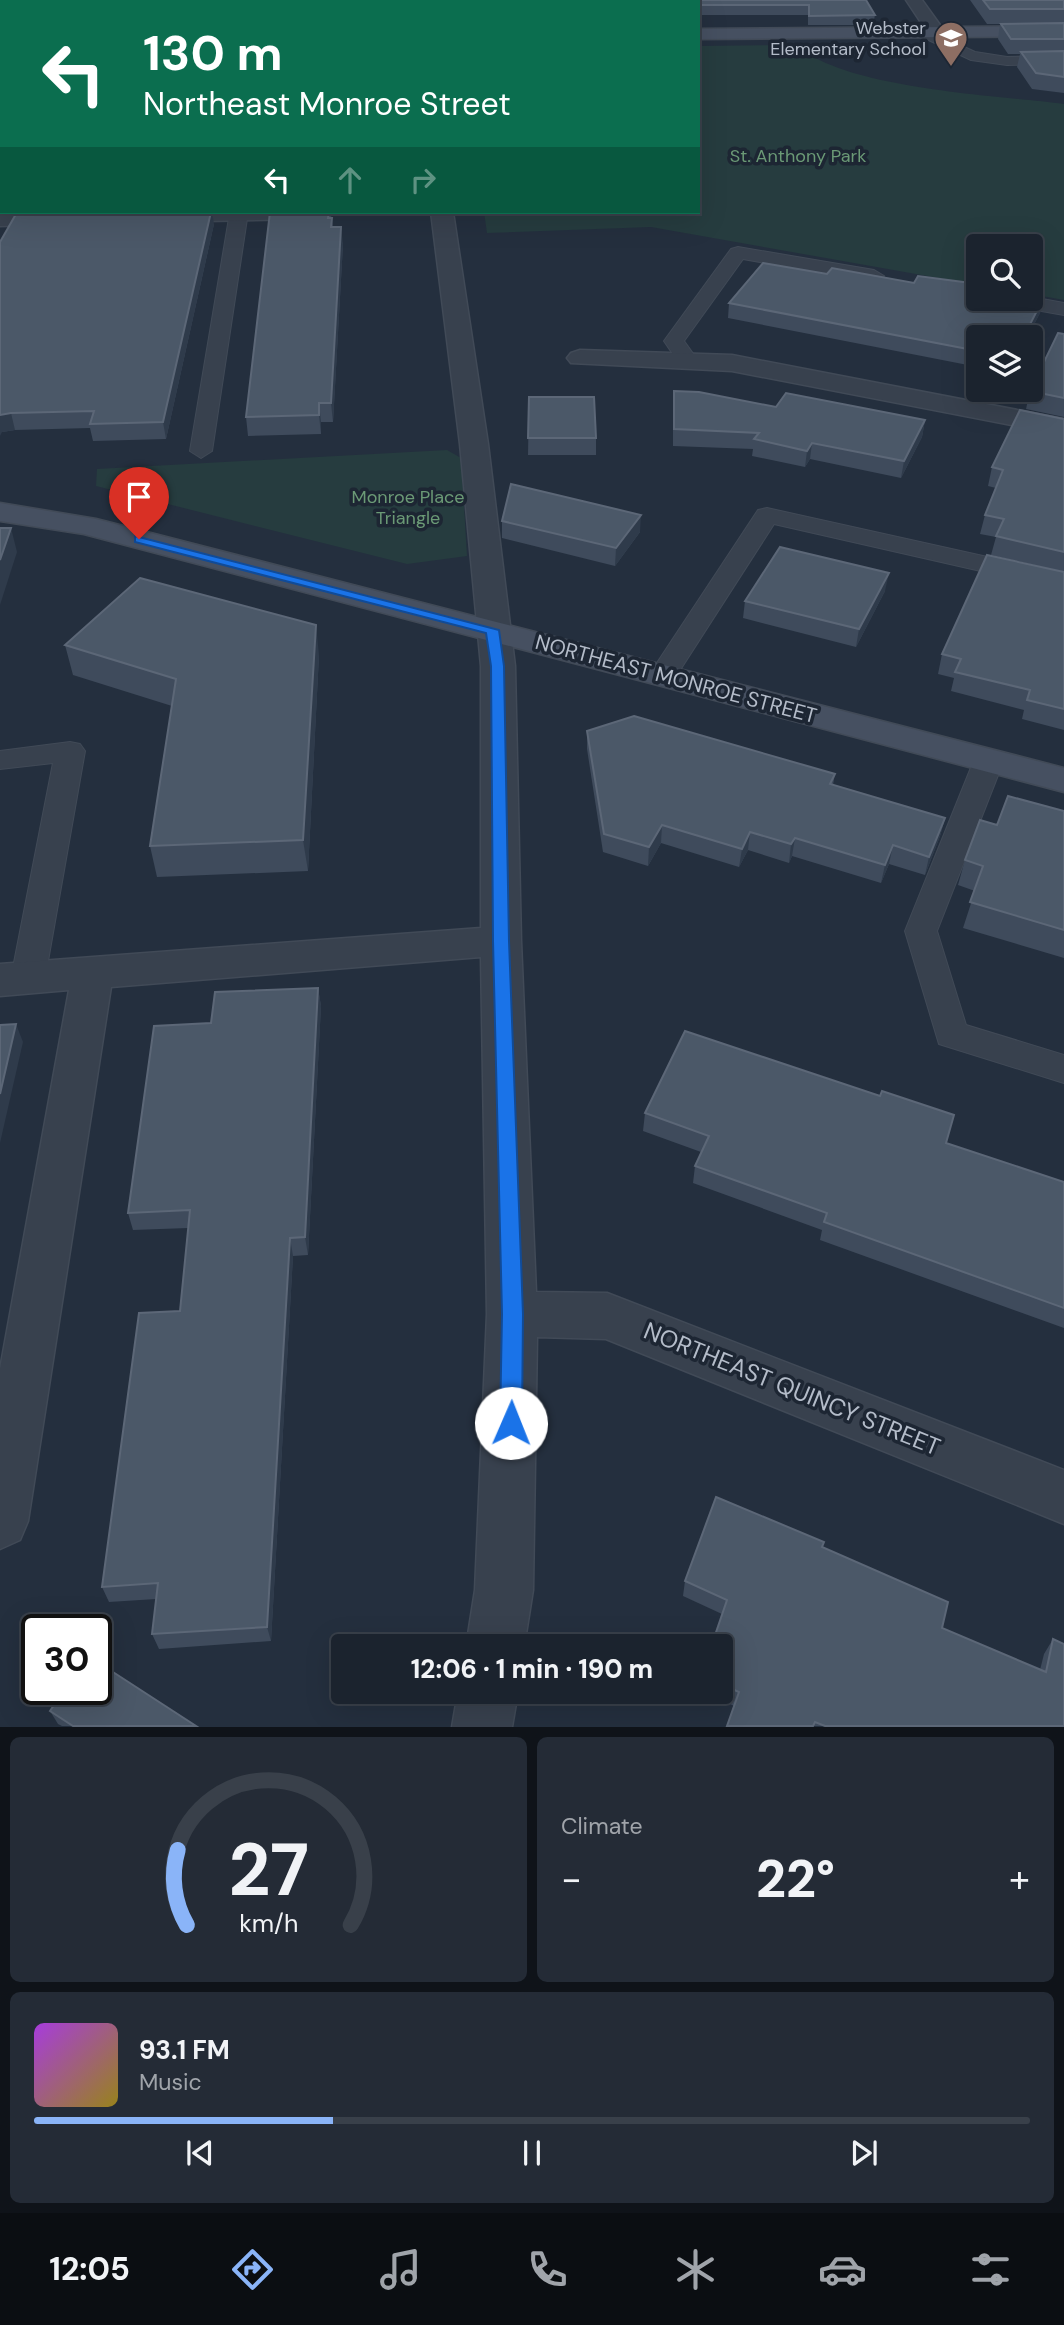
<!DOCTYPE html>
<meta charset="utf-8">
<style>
:root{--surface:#1b232e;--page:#242b36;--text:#f1f3f6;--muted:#a0a4aa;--line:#39404a;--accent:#8ab4f8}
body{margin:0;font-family:"DM Sans",sans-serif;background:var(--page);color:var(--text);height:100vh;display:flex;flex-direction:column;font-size:26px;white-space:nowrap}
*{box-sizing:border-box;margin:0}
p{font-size:23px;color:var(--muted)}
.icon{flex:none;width:38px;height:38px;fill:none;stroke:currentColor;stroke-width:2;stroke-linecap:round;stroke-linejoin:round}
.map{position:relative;height:1727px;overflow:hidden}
.sheet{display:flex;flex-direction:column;gap:10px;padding:10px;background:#0f1319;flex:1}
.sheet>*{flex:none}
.guide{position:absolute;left:0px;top:0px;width:700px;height:214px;box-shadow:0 7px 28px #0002,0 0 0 2px var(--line);background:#0b6e4f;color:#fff;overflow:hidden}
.controls{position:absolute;left:966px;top:234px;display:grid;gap:14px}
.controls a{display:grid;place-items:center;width:77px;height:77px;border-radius:7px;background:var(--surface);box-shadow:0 7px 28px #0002,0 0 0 2px var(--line);font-size:35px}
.speed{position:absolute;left:21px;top:1614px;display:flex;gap:14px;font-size:35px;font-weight:700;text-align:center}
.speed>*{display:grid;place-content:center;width:91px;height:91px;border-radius:50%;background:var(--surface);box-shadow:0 7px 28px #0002,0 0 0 2px var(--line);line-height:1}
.speed .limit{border:4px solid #111;border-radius:10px;background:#fff;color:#111}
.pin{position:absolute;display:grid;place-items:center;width:60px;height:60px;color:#fff;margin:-72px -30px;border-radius:50% 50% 50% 0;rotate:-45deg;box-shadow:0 0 7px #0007}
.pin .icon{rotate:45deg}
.me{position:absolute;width:77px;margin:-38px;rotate:1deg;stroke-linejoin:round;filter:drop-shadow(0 0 5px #0008)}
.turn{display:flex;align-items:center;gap:24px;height:147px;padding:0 28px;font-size:32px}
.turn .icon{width:91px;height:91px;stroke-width:2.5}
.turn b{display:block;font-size:49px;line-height:60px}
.lanes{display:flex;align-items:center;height:66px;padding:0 28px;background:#0003;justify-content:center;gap:35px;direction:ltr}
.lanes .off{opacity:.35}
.big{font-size:52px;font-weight:800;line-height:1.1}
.sheet .widget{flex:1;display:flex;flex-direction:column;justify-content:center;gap:10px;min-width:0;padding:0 24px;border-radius:10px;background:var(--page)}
.sheet .dial{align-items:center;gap:0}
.dial svg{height:182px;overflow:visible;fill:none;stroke:var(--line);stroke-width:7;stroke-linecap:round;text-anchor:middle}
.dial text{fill:var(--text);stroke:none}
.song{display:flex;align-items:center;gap:21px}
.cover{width:84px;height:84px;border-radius:10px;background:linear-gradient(135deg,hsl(280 70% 55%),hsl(50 70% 35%))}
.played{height:7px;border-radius:4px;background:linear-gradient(90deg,var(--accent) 30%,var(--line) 30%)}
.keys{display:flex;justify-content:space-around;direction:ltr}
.heat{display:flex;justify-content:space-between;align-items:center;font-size:38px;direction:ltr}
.sheet .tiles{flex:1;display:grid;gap:10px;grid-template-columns:1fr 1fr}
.widget:last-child{grid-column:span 2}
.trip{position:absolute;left:331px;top:1634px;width:402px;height:70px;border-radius:7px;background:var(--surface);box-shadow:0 7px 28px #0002,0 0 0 2px var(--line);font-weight:800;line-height:70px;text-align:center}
.tabs{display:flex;height:112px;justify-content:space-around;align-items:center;background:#0b0e12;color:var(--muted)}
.tabs .icon{width:49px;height:49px}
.tabs .active{color:var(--accent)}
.tabs b{font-size:32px;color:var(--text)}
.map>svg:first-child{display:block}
.green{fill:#263c3f}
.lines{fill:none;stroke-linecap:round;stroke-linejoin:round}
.lane-casing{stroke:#414a57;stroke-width:2}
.street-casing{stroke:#414a57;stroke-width:3}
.secondary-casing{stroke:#414a57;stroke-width:3}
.lane{fill:#38414e;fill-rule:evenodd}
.street{fill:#38414e;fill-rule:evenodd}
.secondary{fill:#465061;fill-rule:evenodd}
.rail-casing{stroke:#5a6575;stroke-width:3.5}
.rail{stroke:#1d2633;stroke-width:2.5;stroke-dasharray:8;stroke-linecap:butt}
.wall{fill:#3f4b5c}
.shaded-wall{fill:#2f3b4b}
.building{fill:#4b5868;stroke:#5c6777;stroke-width:2}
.route{fill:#1a73e8;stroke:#114b97;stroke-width:2}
.labels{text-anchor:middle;stroke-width:7;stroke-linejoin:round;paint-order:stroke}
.far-poi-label{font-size:18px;fill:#b4bcc9;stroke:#1d2633;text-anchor:end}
.far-park-label{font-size:18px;fill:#6b9a76;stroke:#1d2633}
.street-label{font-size:21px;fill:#b4bcc9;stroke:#1d2633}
.near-street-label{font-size:24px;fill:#b4bcc9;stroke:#1d2633}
</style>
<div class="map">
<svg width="1064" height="1727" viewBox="0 0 1064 1727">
<rect width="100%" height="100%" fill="#242f3e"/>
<g class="green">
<path d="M 796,45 C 846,89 994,95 1064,104 L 1064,300 L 1031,294 L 1031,247 L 978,247 L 978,285 L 651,227 L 487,233 L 484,212 L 698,212 L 698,46 Z"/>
<polygon points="447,450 461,458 467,556 407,564 96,486 97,469"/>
</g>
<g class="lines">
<defs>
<g id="lane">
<polygon points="923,28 975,52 1007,57 1064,56 1064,64 1007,65 971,60 918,35 916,32"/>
<polygon points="230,212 248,212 212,451 201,458 190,451"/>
<polygon points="738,247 874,270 884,276 874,282 743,259 684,341 699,362 688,368 681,366 664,341 731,249"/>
<polygon points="1031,297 1064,303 1064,315 1007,305 997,299"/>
<polygon points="767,508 1064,574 1064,590 774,524 673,681 663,683 653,681 649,675 758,510"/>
<polygon points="70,742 80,744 85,751 45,978 40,987 28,991 16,987 11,978 53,763 0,769 0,751"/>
<polygon points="989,751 999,753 1004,760 937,931 966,1025 1064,1055 1064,1083 939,1044 905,931 974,760 979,753"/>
</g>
<g id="street">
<rect x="385" y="0" width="16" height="2"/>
<polygon points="906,0 922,0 945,32 942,36 930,36"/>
<polygon points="0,212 69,212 75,217 64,224 0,226"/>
<polygon points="151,212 315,212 304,219 160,222 152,220 149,215"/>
<polygon points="431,212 453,212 488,444 515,666 521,941 536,1292 607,1293 1064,1470 1064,1524 606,1339 537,1337 533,1590 524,1647 466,1647 475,1590 487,1314 481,957 111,987 28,1521 20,1540 0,1549 0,1369 69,990 0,996 0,964 481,928 481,666 460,444"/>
<polygon points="580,350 732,355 1064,419 1064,435 732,371 571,363 567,358 571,353"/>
<polygon points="458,1692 518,1692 512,1727 452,1727"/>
</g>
<g id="secondary">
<polygon points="1064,26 1064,36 698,39 698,29"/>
<rect x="0" y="37" width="2" height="10"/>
<polygon points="0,503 96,519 1064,768 1064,792 84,534 0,521"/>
</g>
</defs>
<use href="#lane" class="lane-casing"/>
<use href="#street" class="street-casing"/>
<use href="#secondary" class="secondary-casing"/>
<use href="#lane" class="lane"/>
<use href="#street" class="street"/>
<use href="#secondary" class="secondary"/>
<defs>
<polyline id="rail" points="0,7 2,5"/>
</defs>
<use href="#rail" class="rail-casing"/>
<use href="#rail" class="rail"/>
</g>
<g class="wall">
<polygon points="122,0 323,0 322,2"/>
<polygon points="866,0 875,15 873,25 808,25 808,15 698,15 698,2"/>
<polygon points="970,0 1064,0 1064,93 1032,89 1017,67 1020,54 1008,54 998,39 1000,24 987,24"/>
<polygon points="270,212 332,212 331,218 332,218 333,227 343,244 333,422 321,422 321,434 248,436 246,417"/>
<polygon points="214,224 166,439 93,441 90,428 15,430 2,432 0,242"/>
<polygon points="978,299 1043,299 1040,313 1027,338 978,338 978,367 728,318 729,303"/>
<polygon points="1064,334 1064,417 1026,409 1030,391"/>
<polygon points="674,391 776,407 925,420 922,437 901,478 810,459 805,467 752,456 753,449 673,446 673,407"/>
<polygon points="529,397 596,438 596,455 528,455"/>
<polygon points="1064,419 1064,572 991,555 996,537 980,534 985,515 996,488 988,486 992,467"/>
<polygon points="502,521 640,532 615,566 502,538"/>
<polygon points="1064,572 1064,730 1022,719 1024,710 951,691 954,678 938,674 942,654"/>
<polygon points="885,591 856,647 743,618 745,601"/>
<polygon points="65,645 319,655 308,871 157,877 150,846 172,706 73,675"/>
<polygon points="587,731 835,774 833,785 945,818 940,836 925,875 889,864 881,883 792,856 789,863 748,850 739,867 661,843 648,866 603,852 587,749"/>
<polygon points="1064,811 1064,958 963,928 975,891 958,885 965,860 997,825"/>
<polygon points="318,988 321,1006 308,1255 293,1256 271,1641 159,1649 152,1634 156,1599 109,1602 102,1587 180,1311 188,1228 133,1230 128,1213 211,1023"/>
<polygon points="645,1113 946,1143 1064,1182 1064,1328 820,1240 822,1230 693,1183 695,1166 701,1152 643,1131"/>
<polygon points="822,1547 942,1628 1040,1670 1044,1654 1053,1639 1064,1726 727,1726 734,1706 707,1692 721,1692 722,1614 683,1596 685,1581"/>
<polygon points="50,1711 196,1726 62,1726 58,1724"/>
</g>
<g class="shaded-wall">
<polygon points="211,212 212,212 214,224 166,439 163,422"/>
<polygon points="341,227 343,244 333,422 331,403"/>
<polygon points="1043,299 1040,313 1027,338 1023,338"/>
<polygon points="319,403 321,422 321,434 319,415"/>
<polygon points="11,413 15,430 2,432 0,436 0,415"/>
<polygon points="925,420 922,437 901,478 904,461"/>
<polygon points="812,443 810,459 805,467 807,451"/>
<polygon points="641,515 640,532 615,566 616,548"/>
<polygon points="11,528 17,552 0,605 0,560"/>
<polygon points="889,573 885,591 856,647 859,629"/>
<polygon points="316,625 319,655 308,871 303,840"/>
<polygon points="945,818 940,836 925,875 929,857"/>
<polygon points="662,825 661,843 648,866 649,847"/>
<polygon points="750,832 748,850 739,867 742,849"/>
<polygon points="795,838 792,856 789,863 791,844"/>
<polygon points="893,845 889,864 881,883 885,865"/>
<polygon points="318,988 321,1006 308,1255 305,1237"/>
<polygon points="16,1024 23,1042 0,1143 0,1094"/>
<polygon points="290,1238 293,1256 271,1641 267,1627"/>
</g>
<g class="building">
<polygon points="122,0 185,0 185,2 121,2"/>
<polygon points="433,0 866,0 875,15 809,16 809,5 698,5 698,2 433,2"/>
<polygon points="983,0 1064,0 1064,9 990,9"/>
<polygon points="1064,23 1064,39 1011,39 1001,24"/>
<polygon points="1064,51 1064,77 1036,73 1021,52"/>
<polygon points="94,212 211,212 163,422 90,424 94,411 11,413 0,415 0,242 16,214"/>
<polygon points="270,212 329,212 328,218 332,218 331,227 341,227 331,403 319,403 319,415 246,417"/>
<polygon points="763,263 827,274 832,268 914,283 918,276 978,284 978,299 1031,299 1031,297 1043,299 1023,338 978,338 978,351 729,303"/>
<polygon points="1058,333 1064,334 1064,398 1030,391"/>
<polygon points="674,391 699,392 776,407 786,393 925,420 904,461 812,443 807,451 754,439 759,433 674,429"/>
<polygon points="529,397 594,397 596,438 528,438"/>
<polygon points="1020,410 1064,419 1064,552 996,536 1004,519 985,515 1003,470 992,467"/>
<polygon points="511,484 641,515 616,548 502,521"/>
<polygon points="0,528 11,528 0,560"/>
<polygon points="780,547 889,573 859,629 745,601"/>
<polygon points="987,555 1064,572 1064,709 1027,700 1030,690 955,672 961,659 942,654"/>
<polygon points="140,578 316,625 303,840 150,846 176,679 65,645"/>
<polygon points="634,716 835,774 830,784 945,818 929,857 893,845 885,865 795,838 791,844 750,832 742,849 662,825 649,847 604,834 587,731"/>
<polygon points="1008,796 1064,811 1064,930 970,902 983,866 965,860 980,820 997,825"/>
<polygon points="318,988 305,1237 290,1238 267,1627 152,1634 158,1583 102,1587 139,1313 180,1311 190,1210 128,1213 154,1026 211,1023 215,992"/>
<polygon points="16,1024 0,1094 0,1025"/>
<polygon points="685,1031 880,1096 882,1091 954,1115 946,1143 1064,1182 1064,1308 824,1222 827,1213 695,1166 709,1136 645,1113"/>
<polygon points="716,1497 824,1542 822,1547 948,1602 942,1628 1046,1672 1053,1639 1064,1644 1064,1726 825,1726 815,1722 813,1726 727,1726 739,1692 721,1684 721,1647 711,1647 727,1600 685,1581"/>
<polygon points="96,1661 196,1726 73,1726 50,1711 65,1689 96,1689"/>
</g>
<polygon class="route" points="135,536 499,630 504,666 509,941 523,1314 522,1423 519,1430 511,1433 503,1430 500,1423 502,1314 493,941 491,666 486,633 135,542"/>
<defs>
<symbol id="school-pin" viewBox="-11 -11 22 30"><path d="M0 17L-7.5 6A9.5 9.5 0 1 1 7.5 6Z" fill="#8d6e63" stroke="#1d2633"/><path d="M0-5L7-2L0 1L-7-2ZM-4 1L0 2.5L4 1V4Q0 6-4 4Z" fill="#fff"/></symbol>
</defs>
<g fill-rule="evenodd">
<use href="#school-pin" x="932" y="19" width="38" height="52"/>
</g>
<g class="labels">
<g class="far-poi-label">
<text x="926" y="34">Webster<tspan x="926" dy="21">Elementary School</tspan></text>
</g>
<g class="far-park-label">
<text x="798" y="162">St. Anthony Park</text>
<text x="408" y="503">Monroe Place<tspan x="408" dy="21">Triangle</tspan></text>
</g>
<g class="street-label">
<text transform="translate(676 679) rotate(15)" y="7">NORTHEAST MONROE STREET</text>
</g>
<g class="near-street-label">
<text transform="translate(792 1389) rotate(22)" y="8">NORTHEAST QUINCY STREET</text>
</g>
</g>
</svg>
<div class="controls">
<a><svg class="icon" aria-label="search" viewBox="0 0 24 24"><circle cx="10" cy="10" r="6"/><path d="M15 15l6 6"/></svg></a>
<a><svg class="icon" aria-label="layers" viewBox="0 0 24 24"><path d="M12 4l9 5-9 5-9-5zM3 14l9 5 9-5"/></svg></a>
</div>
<div class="speed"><div class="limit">30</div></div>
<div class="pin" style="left:139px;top:539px;background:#d93025"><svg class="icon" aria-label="arrive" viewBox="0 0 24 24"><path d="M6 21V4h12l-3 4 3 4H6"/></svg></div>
<svg class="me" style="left:511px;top:1423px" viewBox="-20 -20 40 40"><circle r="19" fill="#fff"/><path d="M0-13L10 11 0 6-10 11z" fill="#1a73e8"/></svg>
<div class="trip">12:06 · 1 min · 190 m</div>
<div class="guide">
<div class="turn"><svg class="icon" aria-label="left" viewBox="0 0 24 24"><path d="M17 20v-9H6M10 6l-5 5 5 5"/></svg><div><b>130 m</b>Northeast Monroe Street</div></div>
<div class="lanes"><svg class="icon" aria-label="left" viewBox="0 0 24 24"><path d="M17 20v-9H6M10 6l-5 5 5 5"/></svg><svg class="icon off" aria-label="ahead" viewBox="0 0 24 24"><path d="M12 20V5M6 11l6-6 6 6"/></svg><svg class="icon off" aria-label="right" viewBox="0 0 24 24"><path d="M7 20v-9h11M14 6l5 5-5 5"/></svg></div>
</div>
</div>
<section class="sheet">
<div class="tiles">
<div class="widget dial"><svg viewBox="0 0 100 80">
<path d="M14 69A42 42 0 1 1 86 69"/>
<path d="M14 69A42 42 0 0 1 10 36" stroke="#8ab4f8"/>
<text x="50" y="56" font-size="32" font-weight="700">27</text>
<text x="50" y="72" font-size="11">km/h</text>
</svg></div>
<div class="widget"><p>Climate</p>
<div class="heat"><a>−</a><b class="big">22°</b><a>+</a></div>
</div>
<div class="widget">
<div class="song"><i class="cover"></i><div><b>93.1 FM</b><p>Music</p></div></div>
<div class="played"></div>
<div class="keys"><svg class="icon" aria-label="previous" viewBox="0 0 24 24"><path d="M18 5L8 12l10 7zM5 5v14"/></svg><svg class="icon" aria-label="pause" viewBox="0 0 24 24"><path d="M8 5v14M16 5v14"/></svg><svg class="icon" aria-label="next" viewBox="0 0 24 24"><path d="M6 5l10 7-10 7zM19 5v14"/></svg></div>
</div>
</div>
</section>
<nav class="tabs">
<b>12:05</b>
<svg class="icon active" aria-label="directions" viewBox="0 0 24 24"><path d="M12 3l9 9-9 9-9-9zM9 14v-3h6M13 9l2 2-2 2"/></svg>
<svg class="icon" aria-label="music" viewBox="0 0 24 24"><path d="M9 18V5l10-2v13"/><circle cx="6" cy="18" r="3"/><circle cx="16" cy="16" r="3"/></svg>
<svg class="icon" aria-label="phone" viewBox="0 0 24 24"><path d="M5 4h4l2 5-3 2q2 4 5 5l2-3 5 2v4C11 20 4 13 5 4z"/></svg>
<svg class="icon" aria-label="climate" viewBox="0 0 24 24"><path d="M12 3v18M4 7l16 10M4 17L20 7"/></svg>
<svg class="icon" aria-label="car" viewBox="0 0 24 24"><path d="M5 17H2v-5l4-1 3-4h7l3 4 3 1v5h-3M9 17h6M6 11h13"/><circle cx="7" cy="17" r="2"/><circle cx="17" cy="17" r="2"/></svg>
<svg class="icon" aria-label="filters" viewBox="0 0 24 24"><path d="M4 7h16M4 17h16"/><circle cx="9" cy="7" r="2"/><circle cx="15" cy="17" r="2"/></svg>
</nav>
